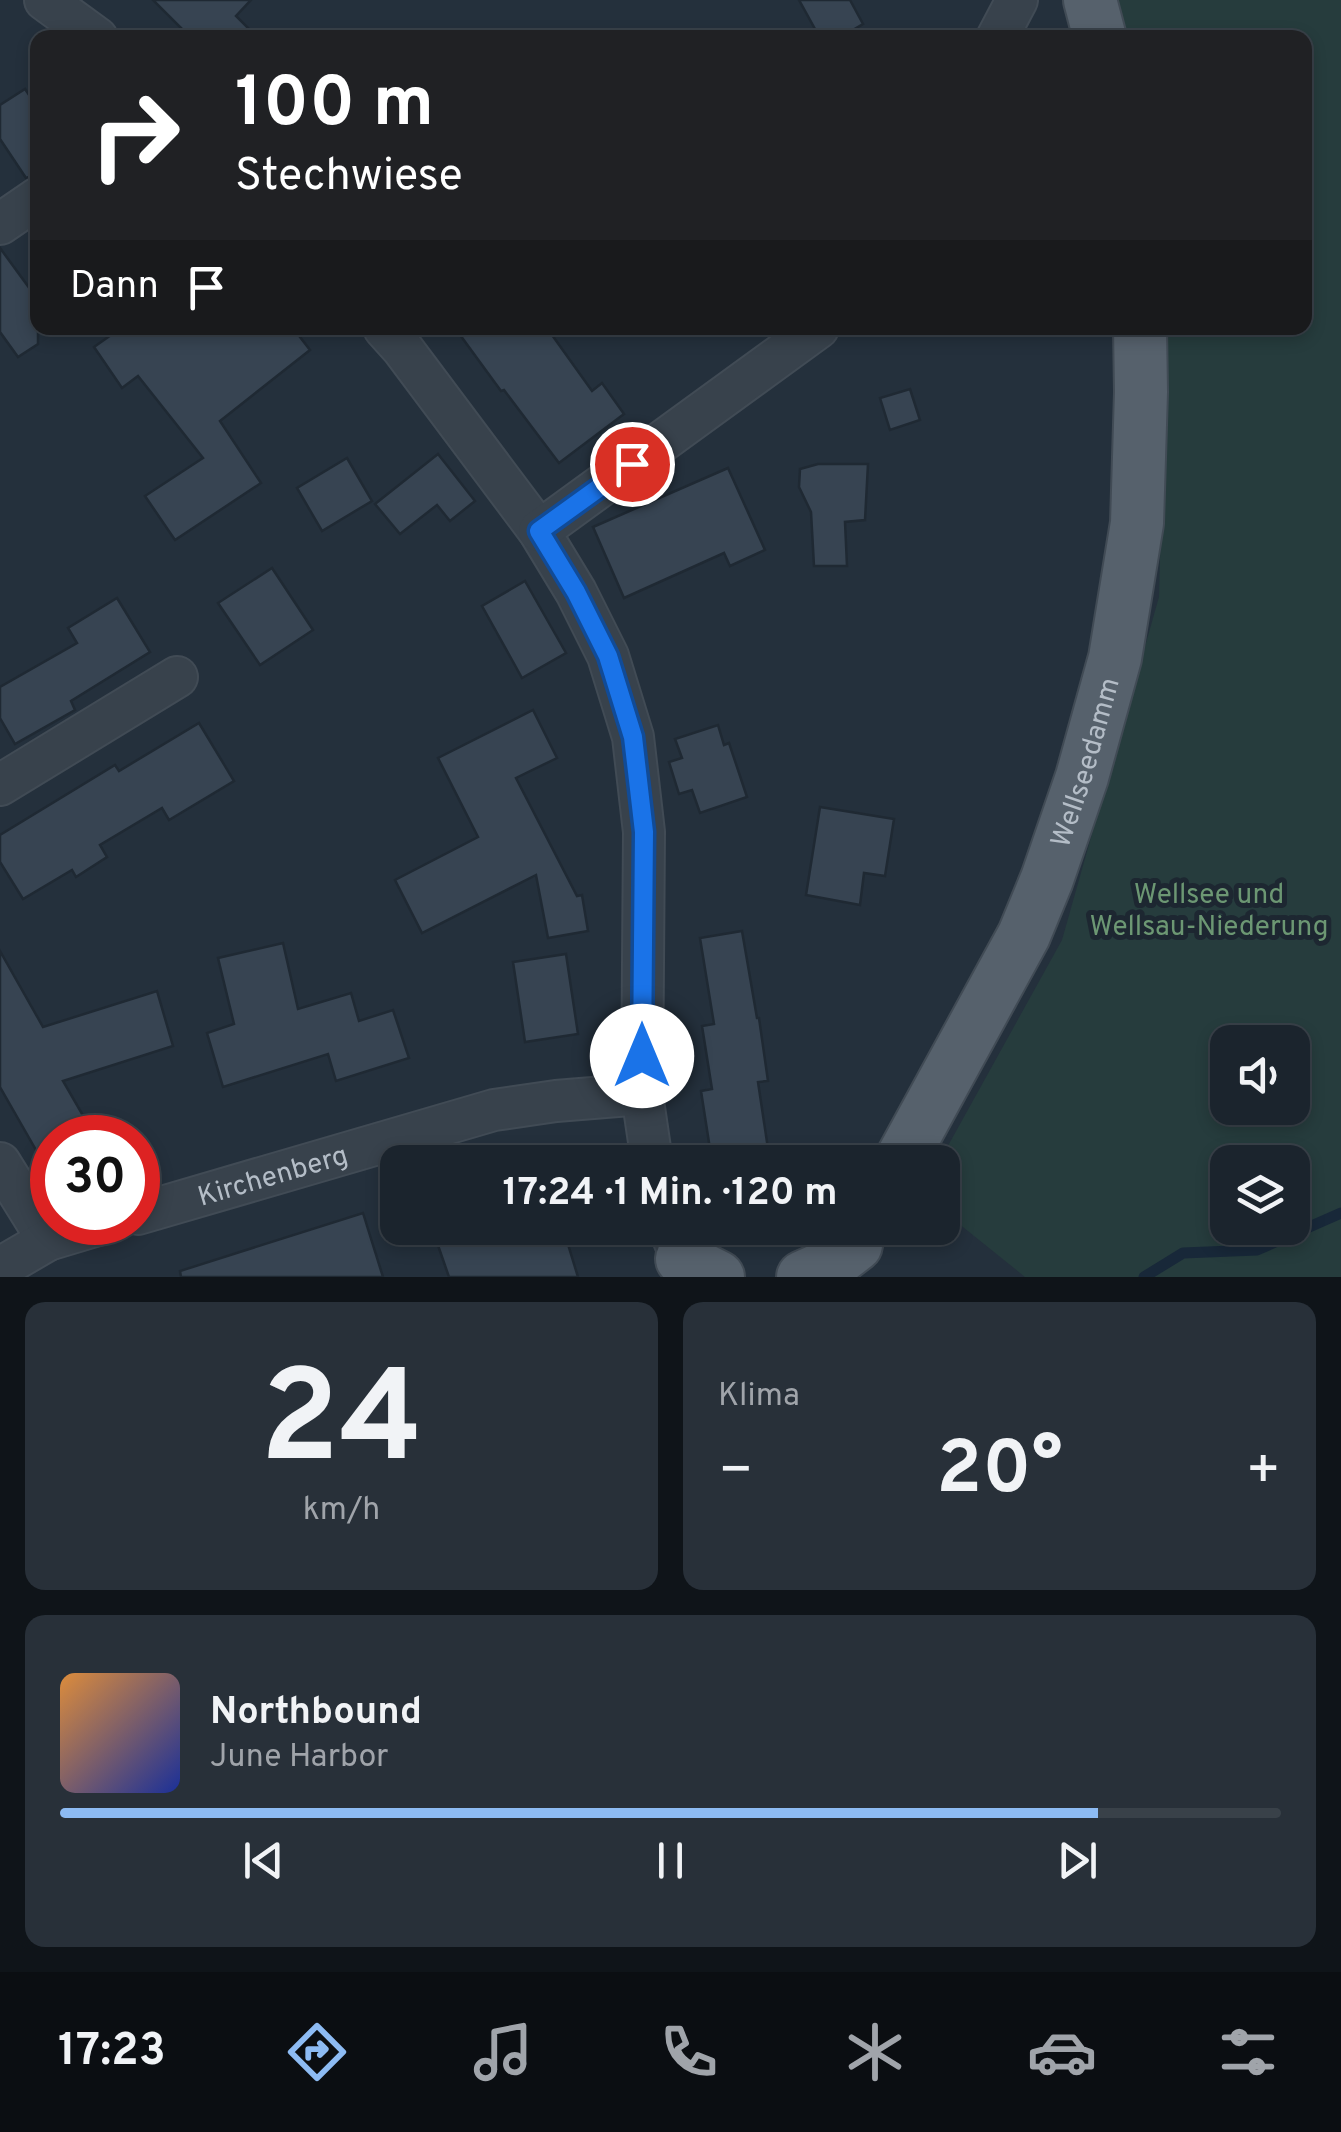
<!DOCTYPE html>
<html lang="de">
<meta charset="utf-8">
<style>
:root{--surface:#1b242d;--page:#283039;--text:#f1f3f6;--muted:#a0a4aa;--line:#394149;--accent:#8dbbf3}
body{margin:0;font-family:Overpass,sans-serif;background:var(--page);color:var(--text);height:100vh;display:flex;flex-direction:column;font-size:38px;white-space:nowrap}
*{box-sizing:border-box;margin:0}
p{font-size:32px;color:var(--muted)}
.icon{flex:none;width:55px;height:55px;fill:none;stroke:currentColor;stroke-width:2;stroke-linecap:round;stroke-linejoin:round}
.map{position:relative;height:1277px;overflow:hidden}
.side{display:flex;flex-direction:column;gap:25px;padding:25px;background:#0f1419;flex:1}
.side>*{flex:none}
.guide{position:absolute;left:30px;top:30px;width:1282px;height:305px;border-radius:20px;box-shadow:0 5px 15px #0003,0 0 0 2px var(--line);background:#202124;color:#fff;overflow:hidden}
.controls{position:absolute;left:1210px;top:1025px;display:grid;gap:20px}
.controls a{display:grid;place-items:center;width:100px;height:100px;border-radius:20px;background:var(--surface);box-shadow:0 5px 15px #0003,0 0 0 2px var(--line);font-size:50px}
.speed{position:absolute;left:30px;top:1115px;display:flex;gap:20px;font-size:50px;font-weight:700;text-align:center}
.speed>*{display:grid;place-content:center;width:130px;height:130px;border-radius:50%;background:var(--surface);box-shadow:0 5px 15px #0003,0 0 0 2px var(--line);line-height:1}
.speed .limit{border:15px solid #d22;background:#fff;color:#111}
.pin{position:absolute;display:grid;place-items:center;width:85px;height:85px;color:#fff;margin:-42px;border:5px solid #fff;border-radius:50%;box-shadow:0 2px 10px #0007}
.me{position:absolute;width:110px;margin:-55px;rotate:0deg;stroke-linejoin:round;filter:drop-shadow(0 0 8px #0008)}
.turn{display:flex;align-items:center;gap:35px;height:210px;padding:0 40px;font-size:45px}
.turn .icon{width:130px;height:130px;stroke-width:2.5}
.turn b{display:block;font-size:70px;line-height:85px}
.then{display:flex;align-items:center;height:95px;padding:0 40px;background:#0003;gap:20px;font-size:38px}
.big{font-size:75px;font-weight:700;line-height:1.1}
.side .tile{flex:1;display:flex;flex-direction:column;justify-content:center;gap:15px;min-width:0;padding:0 35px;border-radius:20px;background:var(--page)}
.side .dial{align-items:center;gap:0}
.dial b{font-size:130px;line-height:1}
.song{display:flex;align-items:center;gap:30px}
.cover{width:120px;height:120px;border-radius:15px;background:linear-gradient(135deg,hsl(30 70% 55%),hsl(230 70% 35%))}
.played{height:10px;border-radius:5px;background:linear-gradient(90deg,var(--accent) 85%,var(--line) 85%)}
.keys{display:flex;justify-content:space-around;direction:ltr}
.heat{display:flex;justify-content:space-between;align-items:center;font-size:55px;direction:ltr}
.side .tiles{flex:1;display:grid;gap:25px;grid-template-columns:1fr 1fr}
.tile:last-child{grid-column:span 2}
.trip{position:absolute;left:380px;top:1145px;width:580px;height:100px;border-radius:20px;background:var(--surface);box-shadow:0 5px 15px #0003,0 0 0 2px var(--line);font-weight:700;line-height:100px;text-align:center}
.tabs{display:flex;height:160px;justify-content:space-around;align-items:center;background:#0b0e12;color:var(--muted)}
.tabs .icon{width:70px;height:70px}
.tabs .current{color:var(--accent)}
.tabs b{font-size:45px;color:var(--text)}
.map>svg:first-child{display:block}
.green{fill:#263c3d;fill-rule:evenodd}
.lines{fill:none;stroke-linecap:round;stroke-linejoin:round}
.stream{stroke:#182839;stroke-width:11}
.building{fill:#374452;stroke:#1f2933;stroke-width:2.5}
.minor-casing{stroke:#414b55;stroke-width:44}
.major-casing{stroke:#414b55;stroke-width:56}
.minor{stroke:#38424c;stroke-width:40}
.major{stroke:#56616c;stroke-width:52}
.route-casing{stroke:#114b97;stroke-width:25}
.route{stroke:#1a73e8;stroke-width:18}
.labels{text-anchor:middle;stroke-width:10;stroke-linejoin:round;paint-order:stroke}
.street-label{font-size:28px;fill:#b4bdc7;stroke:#1d2731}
.park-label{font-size:28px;fill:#6c9773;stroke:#1d2731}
</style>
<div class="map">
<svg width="1341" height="1277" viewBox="0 0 1341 1277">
<rect width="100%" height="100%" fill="#24303c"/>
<path class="green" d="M 1112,0 L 1341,0 L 1341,1277 L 1025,1277 L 943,1211 L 942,1162 L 939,1162 L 1062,940 L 1159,597 L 1166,328 L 1305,328 L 1305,38 L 1123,37 ZM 1228,1042 L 1292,1042 L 1292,1108 L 1228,1108 ZM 1228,1162 L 1292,1162 L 1292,1228 L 1228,1228 Z"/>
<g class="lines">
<polyline class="stream" points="1144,1277 1183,1253 1257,1250 1341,1213"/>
</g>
<g class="building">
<polygon points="153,0 251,0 236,16 258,38 191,38"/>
<polygon points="799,0 850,0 863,24 839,38 820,38"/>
<polygon points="25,89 38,108 38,174 26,178 0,139 0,105"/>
<polygon points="0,248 38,300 38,344 18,357 0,332"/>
<polygon points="121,328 293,328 310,350 220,421 261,483 175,540 145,496 203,458 138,376 122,388 94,347"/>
<polygon points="455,328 547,328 592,391 602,383 624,414 559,463 504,390 501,391"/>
<polygon points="910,389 920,420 890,430 880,398"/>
<polygon points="438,454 475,501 450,521 437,505 400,534 375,504"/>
<polygon points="347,458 372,501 322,531 297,488"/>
<polygon points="818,464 868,464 865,520 845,522 847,566 814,566 811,512 799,487 800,469"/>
<polygon points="728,468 765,550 730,566 724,553 624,598 593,527"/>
<polygon points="272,568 313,630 260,665 218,603"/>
<polygon points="525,581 566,653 522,678 482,606"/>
<polygon points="117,598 150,652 71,701 75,710 15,744 0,718 0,687 77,643 68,628"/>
<polygon points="533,710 557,758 516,778 577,896 582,895 588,931 548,938 536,875 422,933 395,880 478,837 438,758"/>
<polygon points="199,723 234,781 169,820 162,808 100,845 107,857 76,877 72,870 23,899 0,862 0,835 115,765 119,771"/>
<polygon points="718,725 724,745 729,743 747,797 700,813 692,790 679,794 669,762 682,758 675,739"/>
<polygon points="820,807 894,819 885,876 864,873 860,905 806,895"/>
<polygon points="742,931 757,1018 759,1018 768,1081 758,1082 770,1162 712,1162 701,1091 712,1089 702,1026 714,1024 700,938"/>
<polygon points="283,943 298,1009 351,993 359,1021 393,1010 409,1058 336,1081 328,1054 223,1087 207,1033 234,1024 218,958"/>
<polygon points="0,951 43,1027 157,991 173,1046 63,1081 96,1138 52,1138 52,1178 0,1087"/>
<polygon points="566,954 578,1034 525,1042 513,962"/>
<polygon points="363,1213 383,1277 181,1277 180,1271"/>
<polygon points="432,1228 563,1228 578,1277 449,1277"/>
</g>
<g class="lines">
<defs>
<g id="minor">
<polyline points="45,0 97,38"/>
<polyline points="997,38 1017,0"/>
<polyline points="0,224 38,198"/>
<polyline points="384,328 402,348 539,531 576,592 608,656 633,737 644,832 642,1094 652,1162"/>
<polyline points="539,531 818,328"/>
<polyline points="0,785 177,677"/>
<polyline points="0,1163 48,1240"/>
<path id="s1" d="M 138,1214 L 494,1110 L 556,1101 L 642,1094"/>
<polyline points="669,1228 689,1277"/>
<polyline points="0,1268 48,1240 108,1222"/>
</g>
<g id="major">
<polyline points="1090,0 1100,38"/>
<path id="s2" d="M 900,1162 L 1024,935 L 1047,879 L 1082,777 L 1115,658 L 1137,523 L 1141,392 L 1140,328"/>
<polyline points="682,1259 718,1277"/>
<polyline points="803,1277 830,1265 856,1245"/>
</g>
</defs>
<use href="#minor" class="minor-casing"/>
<use href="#major" class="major-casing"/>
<use href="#minor" class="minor"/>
<use href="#major" class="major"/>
</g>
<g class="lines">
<defs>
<polyline id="route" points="632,464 539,531 576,592 608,656 633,737 644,832 642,1056"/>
</defs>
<use href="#route" class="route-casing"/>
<use href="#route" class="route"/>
</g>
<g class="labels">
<g class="street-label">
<text dy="10" stroke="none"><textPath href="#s2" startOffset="442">Wellseedamm</textPath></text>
<text dy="10" stroke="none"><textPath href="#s1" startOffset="140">Kirchenberg</textPath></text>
</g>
<g class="park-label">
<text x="1209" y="903">Wellsee und<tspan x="1209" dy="32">Wellsau-Niederung</tspan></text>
</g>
</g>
</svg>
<div class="controls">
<a><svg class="icon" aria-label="sound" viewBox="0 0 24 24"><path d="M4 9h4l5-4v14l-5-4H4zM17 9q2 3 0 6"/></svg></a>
<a><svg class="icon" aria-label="layers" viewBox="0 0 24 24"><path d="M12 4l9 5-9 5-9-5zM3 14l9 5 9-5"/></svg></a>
</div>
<div class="speed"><div class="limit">30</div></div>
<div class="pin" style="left:632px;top:464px;background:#d93025"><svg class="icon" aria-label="arrive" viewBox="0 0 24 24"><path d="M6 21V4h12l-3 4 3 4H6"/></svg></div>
<svg class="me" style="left:642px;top:1056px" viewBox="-20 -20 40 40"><circle r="19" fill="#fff"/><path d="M0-13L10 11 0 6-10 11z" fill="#1a73e8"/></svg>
<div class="trip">17:24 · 1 Min. · 120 m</div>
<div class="guide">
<div class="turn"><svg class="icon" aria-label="right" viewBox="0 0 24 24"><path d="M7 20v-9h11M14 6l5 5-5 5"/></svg><div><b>100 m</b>Stechwiese</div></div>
<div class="then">Dann<svg class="icon" aria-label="arrive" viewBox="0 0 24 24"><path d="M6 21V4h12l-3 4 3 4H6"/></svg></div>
</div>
</div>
<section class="side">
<div class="tiles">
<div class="tile dial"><b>24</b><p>km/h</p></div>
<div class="tile"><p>Klima</p>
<div class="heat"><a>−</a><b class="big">20°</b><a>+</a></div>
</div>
<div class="tile">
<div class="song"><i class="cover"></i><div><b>Northbound</b><p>June Harbor</p></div></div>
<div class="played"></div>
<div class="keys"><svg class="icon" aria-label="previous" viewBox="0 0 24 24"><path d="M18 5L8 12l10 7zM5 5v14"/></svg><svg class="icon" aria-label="pause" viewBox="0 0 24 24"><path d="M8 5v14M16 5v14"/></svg><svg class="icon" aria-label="next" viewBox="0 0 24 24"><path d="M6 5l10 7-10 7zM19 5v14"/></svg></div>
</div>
</div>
</section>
<nav class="tabs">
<b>17:23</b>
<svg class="icon current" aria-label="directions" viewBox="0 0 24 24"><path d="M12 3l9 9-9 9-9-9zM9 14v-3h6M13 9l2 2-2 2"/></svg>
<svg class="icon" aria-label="music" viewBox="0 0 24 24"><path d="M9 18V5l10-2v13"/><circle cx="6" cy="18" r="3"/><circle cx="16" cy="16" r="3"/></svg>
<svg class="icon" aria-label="phone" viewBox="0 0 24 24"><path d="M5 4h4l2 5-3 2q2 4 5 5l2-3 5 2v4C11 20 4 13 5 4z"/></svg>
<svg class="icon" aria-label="climate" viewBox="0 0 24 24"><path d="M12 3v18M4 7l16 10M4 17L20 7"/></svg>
<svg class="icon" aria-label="car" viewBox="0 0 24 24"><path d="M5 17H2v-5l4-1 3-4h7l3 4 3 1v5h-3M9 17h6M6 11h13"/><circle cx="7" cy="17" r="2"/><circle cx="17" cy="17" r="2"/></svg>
<svg class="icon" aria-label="filters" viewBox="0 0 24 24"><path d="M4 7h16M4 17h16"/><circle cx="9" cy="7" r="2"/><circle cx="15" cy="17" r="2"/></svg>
</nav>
